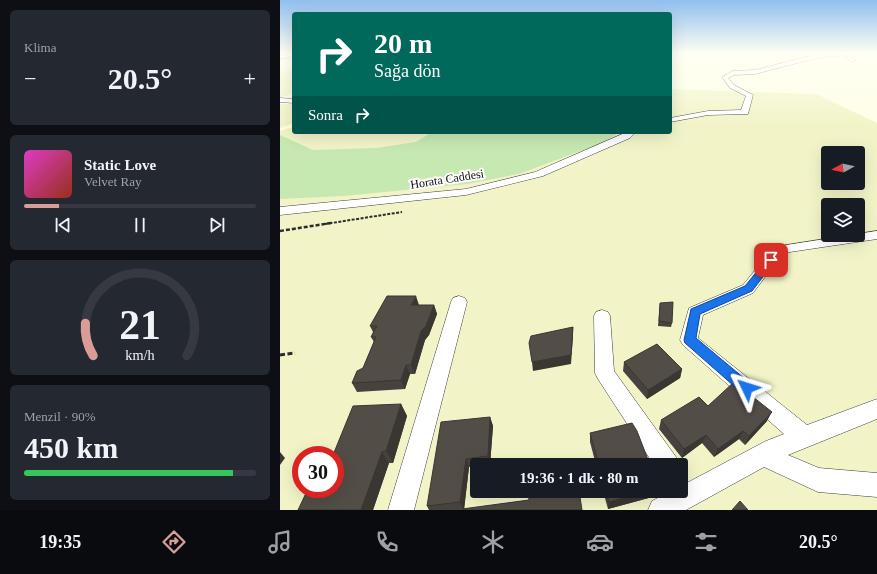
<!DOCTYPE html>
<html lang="tr">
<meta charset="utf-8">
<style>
:root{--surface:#171b24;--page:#242831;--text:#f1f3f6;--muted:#9ea1a6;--line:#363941;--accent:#d99c97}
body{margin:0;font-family:"Times New Roman",serif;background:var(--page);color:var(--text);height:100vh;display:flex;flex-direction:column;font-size:15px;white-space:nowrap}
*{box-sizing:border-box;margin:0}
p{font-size:13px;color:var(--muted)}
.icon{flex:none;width:22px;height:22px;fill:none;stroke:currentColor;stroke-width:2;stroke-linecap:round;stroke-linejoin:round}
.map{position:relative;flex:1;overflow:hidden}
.drawer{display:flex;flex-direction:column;gap:10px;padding:10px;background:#0d0f14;width:280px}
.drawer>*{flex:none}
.top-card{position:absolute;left:12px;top:12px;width:380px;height:122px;border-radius:4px;box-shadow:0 4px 16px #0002;background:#00695c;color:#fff;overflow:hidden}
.needle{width:26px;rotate:262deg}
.buttons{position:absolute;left:541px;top:146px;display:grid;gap:8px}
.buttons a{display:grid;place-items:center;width:44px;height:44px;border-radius:4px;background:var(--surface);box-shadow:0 4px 16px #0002;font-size:20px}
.speed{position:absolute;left:12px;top:446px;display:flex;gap:8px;font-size:20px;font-weight:700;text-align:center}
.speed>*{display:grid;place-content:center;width:52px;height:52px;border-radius:50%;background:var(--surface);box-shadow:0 4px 16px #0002;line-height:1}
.speed .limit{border:6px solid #d22;background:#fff;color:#111}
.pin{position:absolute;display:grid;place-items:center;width:34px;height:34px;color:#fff;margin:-17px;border-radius:8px;box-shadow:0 2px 6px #0006}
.me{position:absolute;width:44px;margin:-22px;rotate:311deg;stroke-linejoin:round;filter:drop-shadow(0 0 3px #0008)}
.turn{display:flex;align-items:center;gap:14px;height:84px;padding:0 16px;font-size:18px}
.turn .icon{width:52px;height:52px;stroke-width:2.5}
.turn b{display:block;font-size:28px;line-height:34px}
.then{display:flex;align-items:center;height:38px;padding:0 16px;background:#0003;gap:8px;font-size:15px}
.big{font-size:30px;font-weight:600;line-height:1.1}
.drawer .card{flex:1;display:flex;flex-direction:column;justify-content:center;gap:6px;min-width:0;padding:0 14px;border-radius:6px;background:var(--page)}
.drawer .dial{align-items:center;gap:0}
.dial svg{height:104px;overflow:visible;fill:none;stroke:var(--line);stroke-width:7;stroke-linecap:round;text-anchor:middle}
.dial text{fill:var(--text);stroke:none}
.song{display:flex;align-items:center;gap:12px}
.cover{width:48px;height:48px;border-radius:6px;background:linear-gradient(135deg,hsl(310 70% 55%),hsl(10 70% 35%))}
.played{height:4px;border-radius:2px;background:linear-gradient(90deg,var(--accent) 15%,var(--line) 15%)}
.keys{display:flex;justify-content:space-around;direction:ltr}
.heat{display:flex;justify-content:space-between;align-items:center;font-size:22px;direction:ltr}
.charge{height:6px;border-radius:3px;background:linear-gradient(90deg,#34c759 90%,var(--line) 0)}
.trip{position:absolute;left:190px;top:458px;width:218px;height:40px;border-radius:4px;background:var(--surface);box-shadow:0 4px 16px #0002;font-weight:600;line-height:40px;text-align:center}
.tabs{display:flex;height:64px;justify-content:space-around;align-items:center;background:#090b0e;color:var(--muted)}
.tabs .icon{width:28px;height:28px}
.tabs .active{color:var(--accent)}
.tabs b{font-size:18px;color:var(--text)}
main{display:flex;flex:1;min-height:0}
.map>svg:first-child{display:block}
.farmland{fill:#f2f4c8;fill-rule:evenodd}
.green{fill:#c6e9b2}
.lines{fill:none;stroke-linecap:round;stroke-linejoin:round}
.minor-casing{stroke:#3d3d3d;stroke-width:1}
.path-far3{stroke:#2c2c2c;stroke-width:1;stroke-dasharray:1.5 1;stroke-linecap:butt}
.path-far2{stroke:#2c2c2c;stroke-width:2;stroke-dasharray:3 1.5;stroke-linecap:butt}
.path-far1{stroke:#2c2c2c;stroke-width:2.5;stroke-dasharray:4 2;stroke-linecap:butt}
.path{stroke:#2c2c2c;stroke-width:3;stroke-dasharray:5 2.5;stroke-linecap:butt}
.minor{fill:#fff;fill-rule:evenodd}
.wall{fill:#47423d}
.shaded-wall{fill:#3a3632}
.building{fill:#534d47;stroke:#3a3632}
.route{fill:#1a73e8;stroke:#114b97}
.labels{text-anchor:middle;stroke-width:4;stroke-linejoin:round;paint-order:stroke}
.far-street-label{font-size:12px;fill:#0a0a0a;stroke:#fff}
</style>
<main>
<section class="drawer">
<div class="card"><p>Klima</p>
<div class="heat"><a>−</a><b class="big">20.5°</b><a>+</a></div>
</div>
<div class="card">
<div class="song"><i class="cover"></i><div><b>Static Love</b><p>Velvet Ray</p></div></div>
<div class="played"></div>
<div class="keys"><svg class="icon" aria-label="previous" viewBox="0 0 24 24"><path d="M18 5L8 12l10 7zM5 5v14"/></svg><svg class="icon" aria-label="pause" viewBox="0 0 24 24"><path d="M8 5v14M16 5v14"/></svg><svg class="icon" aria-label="next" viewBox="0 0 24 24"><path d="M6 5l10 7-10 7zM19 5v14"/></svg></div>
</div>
<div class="card dial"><svg viewBox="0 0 100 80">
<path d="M14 69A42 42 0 1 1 86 69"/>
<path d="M14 69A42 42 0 0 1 8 44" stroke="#d99c97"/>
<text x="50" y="56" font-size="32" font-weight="700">21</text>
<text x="50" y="72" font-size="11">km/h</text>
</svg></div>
<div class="card"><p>Menzil · 90%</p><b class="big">450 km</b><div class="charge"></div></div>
</section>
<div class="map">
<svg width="597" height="510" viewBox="0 0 597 510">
<rect width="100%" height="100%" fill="#fffee7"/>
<g class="farmland">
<polygon points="14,70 14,93 0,98 0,72"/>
<path d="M 390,89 L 536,94 L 597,123 L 597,510 L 0,510 L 0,131 L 14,127 L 14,132 L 390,132 ZM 548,153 L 578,153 L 578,183 L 548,183 ZM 548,205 L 578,205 L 578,235 L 548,235 ZM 21,455 L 55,455 L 55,489 L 21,489 ZM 197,465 L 401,465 L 401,491 L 197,491 Z"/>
<polygon points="0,104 14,104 14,123 0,128"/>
</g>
<polygon class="green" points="138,132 340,132 322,143 239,174 187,184 64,196 0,199 0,135 33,150 96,148 136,142 149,134"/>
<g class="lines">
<defs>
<g id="minor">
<polygon points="541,53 578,53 572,58 576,60 573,62 565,58 569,55 541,57 475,74 454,75 448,78 454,85 473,95 468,114 428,115 390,122 390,118 428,111 461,110 466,96 450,88 442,77 453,71 475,70"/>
<polygon points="0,98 14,99 14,103 0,102"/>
<polygon points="347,132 356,132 350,138 263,176 186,195 0,215 0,207 186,189 255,172"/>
<polygon points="597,231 597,239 503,253 473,293 423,315 418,338 527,425 597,399 597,419 508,455 539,468 597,473 597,497 538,492 484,467 406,510 368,510 372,501 391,491 401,491 401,486 486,441 504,434 403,345 400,340 409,308 463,285 494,247"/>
<polygon points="179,296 185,298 187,302 134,510 108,510 171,302 173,298"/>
<polygon points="322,310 328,312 330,316 334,371 396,457 400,465 374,465 318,379 315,373 314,316 316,312"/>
</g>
</defs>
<use href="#minor" class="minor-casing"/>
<polyline class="path-far3" points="0,59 14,57"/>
<polyline class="path-far2" points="45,224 122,212"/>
<polyline class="path-far1" points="0,231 51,223"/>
<polyline class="path" points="0,355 15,353"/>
<use href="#minor" class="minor"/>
</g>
<g class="wall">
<polygon points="380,303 392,323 391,327 378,326"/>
<polygon points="139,305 154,305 157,314 149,335 145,340 135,374 130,374 125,389 77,392 72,383 83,368 94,342 91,337 93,332 90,326"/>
<polygon points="344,362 402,369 400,378 367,399 343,371"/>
<polygon points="121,404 127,416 113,463 109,463 93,510 18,510"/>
<polygon points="428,406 487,421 465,445 459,439 434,457 422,443 402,458 379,429 381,420"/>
<polygon points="210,417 213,426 210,465 197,465 197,466 189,467 184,509 302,510 149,510 147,506"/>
<polygon points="310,433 370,465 316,465 310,442"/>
<polygon points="323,491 378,491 376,496 328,509"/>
</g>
<g class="shaded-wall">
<polygon points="136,296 139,305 131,305"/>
<polygon points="154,305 157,314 149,335 145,340 135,374 131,365 141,331"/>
<polygon points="293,327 293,336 291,364 253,371 252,362"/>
<polygon points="126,365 130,374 125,389 121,380"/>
<polygon points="402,369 400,378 367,399 368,390"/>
<polygon points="121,404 127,416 113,463 106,451"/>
<polygon points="492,412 487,421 465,445 469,436"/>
<polygon points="210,417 213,426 210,465 208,456"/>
<polygon points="463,431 459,439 434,457 438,449"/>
<polygon points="426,435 422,443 402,458 404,449"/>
<polygon points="0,452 5,458 0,465"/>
<polygon points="102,452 109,463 93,510 81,510"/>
<polygon points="186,459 189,467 184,510 180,502"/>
<polygon points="367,491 378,491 376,496 328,509 329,502"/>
</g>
<g class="building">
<polygon points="107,296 136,296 131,305 154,305 146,326 141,331 131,365 126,365 121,380 72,383 77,371 83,368 96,337 91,337 97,326 90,326"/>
<polygon points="393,302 392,323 379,321 380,303"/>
<polygon points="293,327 291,355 252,362 249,343 251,336"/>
<polygon points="377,344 402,369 368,390 344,362"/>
<polygon points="454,382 492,412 469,436 463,431 438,449 426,435 404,449 381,420 419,397 428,406"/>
<polygon points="121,404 106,451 102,452 81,510 18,510 28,489 55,489 55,455 53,455 73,406"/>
<polygon points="210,417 208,456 186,459 180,502 147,506 161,422"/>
<polygon points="352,423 357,431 370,465 319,465 310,433"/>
<polygon points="294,459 295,465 259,465"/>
<polygon points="248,491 299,491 302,510 182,510 182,509 249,500"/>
<polygon points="326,491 367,491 329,502"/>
<polygon points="460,501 468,510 452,510"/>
</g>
<linearGradient id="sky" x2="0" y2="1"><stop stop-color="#90bfee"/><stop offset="0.43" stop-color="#fffff4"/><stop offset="1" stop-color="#fffff4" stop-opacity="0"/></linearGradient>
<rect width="597" height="124" fill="url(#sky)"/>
<polygon class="route" points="491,257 496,260 472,291 420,314 416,338 471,384 473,388 471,393 467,394 462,393 405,343 404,340 411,309 465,286 488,258"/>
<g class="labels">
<g class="far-street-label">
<text transform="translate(167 179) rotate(-9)" y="4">Horata Caddesi</text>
</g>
</g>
</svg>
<div class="buttons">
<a><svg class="needle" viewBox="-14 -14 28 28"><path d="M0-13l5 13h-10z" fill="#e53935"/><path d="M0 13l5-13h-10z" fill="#9ea1a6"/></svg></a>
<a><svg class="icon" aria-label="layers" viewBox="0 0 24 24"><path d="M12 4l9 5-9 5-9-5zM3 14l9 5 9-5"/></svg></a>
</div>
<div class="speed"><div class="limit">30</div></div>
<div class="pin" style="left:491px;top:260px;background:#d93025"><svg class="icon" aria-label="arrive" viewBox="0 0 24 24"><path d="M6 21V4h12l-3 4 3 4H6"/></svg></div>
<svg class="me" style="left:467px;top:388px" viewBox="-20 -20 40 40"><path d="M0-17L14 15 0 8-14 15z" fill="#1a73e8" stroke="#fff" stroke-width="4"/></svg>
<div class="trip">19:36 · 1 dk · 80 m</div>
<div class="top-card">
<div class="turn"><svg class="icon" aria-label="right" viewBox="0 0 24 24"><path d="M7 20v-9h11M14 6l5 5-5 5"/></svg><div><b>20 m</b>Sağa dön</div></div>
<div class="then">Sonra<svg class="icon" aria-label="right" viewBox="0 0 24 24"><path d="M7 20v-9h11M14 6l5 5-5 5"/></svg></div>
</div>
</div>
</main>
<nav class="tabs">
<b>19:35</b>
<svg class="icon active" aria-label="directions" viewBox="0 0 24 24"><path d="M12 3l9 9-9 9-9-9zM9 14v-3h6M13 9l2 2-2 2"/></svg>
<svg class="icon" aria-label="music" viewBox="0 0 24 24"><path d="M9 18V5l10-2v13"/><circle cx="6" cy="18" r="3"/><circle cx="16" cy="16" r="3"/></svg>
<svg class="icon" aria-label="phone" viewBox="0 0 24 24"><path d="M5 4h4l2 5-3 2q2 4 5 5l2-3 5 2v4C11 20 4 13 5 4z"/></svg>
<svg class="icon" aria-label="climate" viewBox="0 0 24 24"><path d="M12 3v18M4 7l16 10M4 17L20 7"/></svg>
<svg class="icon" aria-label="car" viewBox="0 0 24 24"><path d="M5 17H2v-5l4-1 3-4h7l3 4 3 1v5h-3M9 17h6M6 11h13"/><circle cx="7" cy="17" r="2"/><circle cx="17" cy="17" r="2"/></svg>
<svg class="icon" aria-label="filters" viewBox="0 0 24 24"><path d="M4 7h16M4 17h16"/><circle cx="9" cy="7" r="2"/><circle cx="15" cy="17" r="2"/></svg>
<b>20.5°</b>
</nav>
